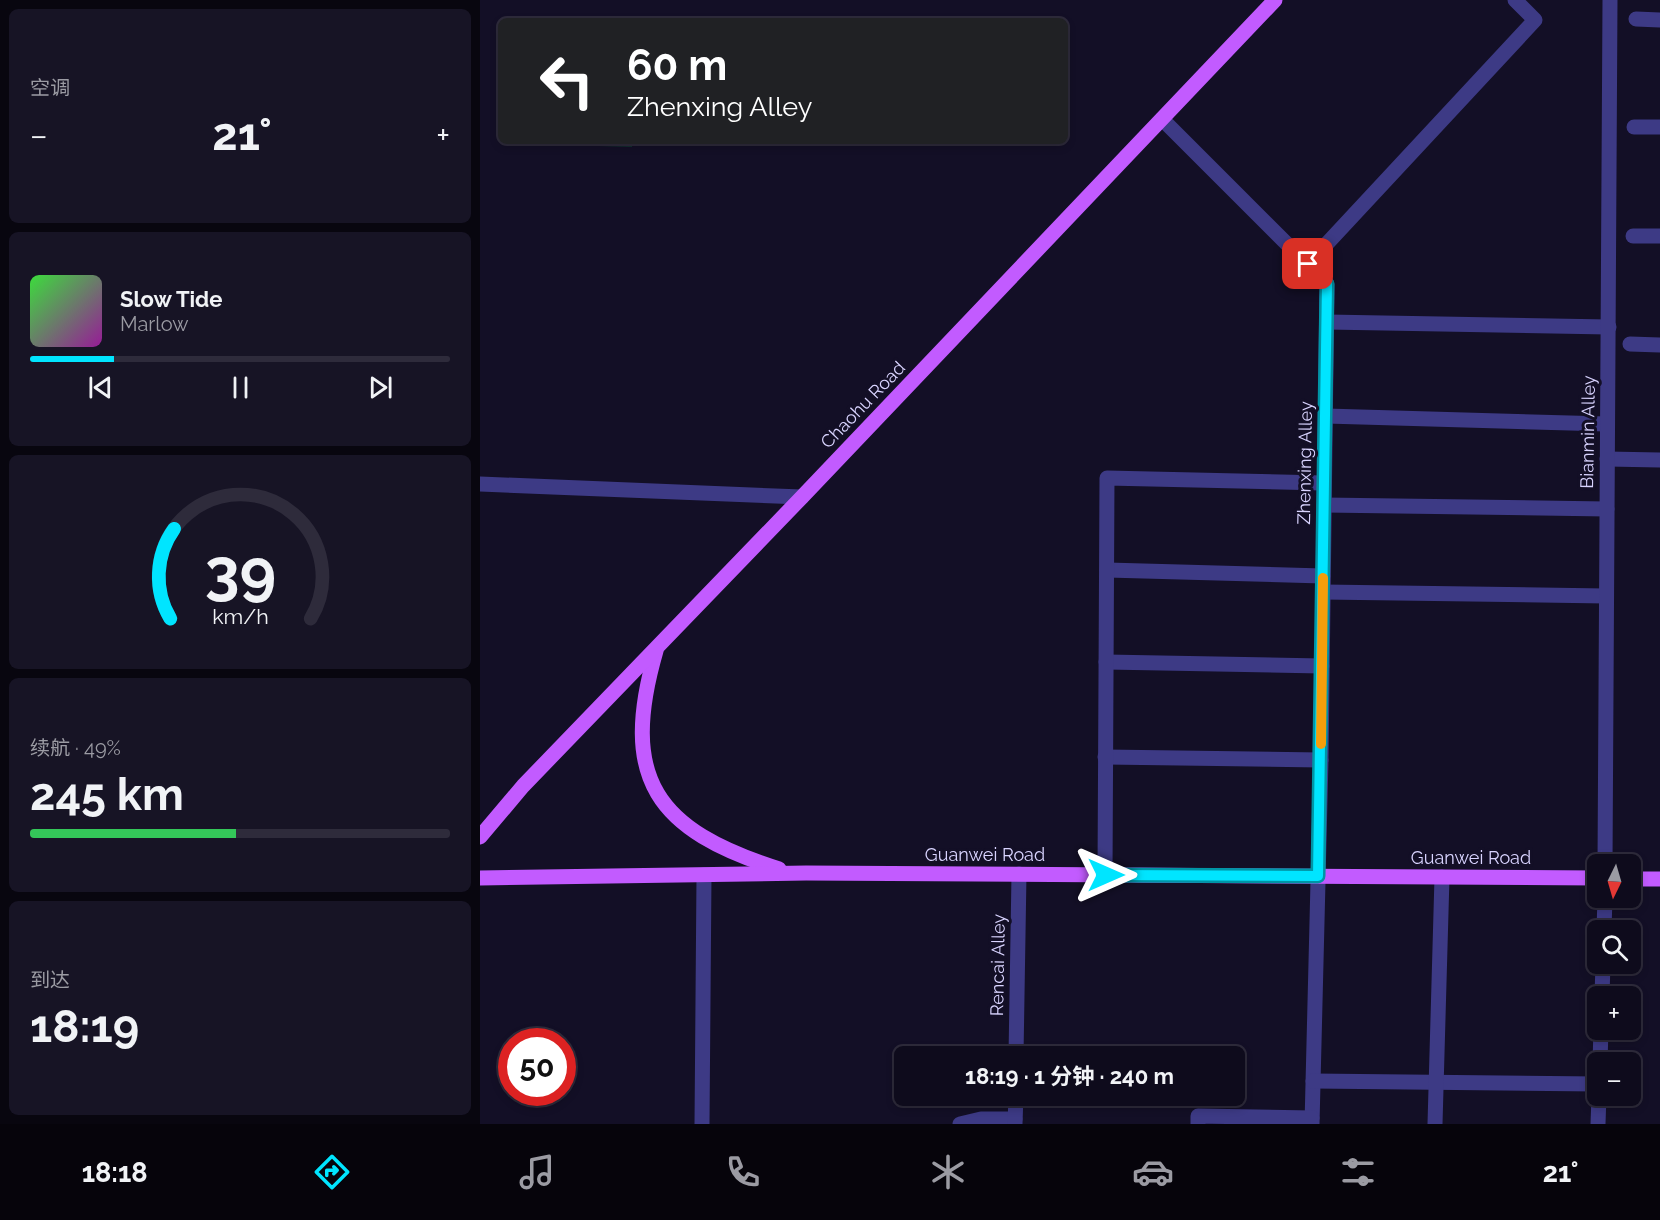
<!DOCTYPE html>
<html lang="zh">
<meta charset="utf-8">
<style>
:root{--surface:#0e0b1c;--page:#171425;--text:#f1f3f6;--muted:#9b9ba3;--line:#2e2b3b;--accent:#00e5ff}
body{margin:0;font-family:Raleway,"Noto Sans SC",sans-serif;background:var(--page);color:var(--text);height:100vh;display:flex;flex-direction:column;font-size:22px;white-space:nowrap}
*{box-sizing:border-box;margin:0}
p{font-size:20px;color:var(--muted)}
.icon{flex:none;width:33px;height:33px;fill:none;stroke:currentColor;stroke-width:2;stroke-linecap:round;stroke-linejoin:round}
.map{position:relative;flex:1;overflow:hidden}
.details{display:flex;flex-direction:column;gap:9px;padding:9px;background:#08060f;width:480px}
.details>*{flex:none}
.banner{position:absolute;left:18px;top:18px;width:570px;height:126px;border-radius:9px;box-shadow:0 3px 9px #0003,0 0 0 2px var(--line);background:#202124;color:#fff;overflow:hidden}
.needle{width:39px;rotate:185deg}
.buttons{position:absolute;left:1107px;top:854px;display:grid;gap:12px}
.buttons a{display:grid;place-items:center;width:54px;height:54px;border-radius:9px;background:var(--surface);box-shadow:0 3px 9px #0003,0 0 0 2px var(--line);font-size:30px}
.speed{position:absolute;left:18px;top:1028px;display:flex;gap:12px;font-size:30px;font-weight:700;text-align:center}
.speed>*{display:grid;place-content:center;width:78px;height:78px;border-radius:50%;background:var(--surface);box-shadow:0 3px 9px #0003,0 0 0 2px var(--line);line-height:1}
.speed .limit{border:9px solid #d22;background:#fff;color:#111}
.pin{position:absolute;display:grid;place-items:center;width:51px;height:51px;color:#fff;margin:-26px;border-radius:12px;box-shadow:0 3px 9px #0006}
.me{position:absolute;width:66px;margin:-33px;rotate:90deg;stroke-linejoin:round;filter:drop-shadow(0 0 4px #0008)}
.turn{display:flex;align-items:center;gap:21px;height:126px;padding:0 30px;font-size:27px}
.turn .icon{width:78px;height:78px;stroke-width:2.5}
.turn b{display:block;font-size:42px;line-height:51px}
.big{font-size:45px;font-weight:700;line-height:1.1}
.details .tile{flex:1;display:flex;flex-direction:column;justify-content:center;gap:9px;min-width:0;padding:0 21px;border-radius:9px;background:var(--page)}
.details .dial{align-items:center;gap:0}
.dial svg{height:156px;overflow:visible;fill:none;stroke:var(--line);stroke-width:7;stroke-linecap:round;text-anchor:middle}
.dial text{fill:var(--text);stroke:none}
.song{display:flex;align-items:center;gap:18px}
.cover{width:72px;height:72px;border-radius:9px;background:linear-gradient(135deg,hsl(120 70% 55%),hsl(300 70% 35%))}
.played{height:6px;border-radius:3px;background:linear-gradient(90deg,var(--accent) 20%,var(--line) 20%)}
.keys{display:flex;justify-content:space-around;direction:ltr}
.heat{display:flex;justify-content:space-between;align-items:center;font-size:33px;direction:ltr}
.charge{height:9px;border-radius:4px;background:linear-gradient(90deg,#34c759 49%,var(--line) 0)}
.trip{position:absolute;left:414px;top:1046px;width:351px;height:60px;border-radius:9px;background:var(--surface);box-shadow:0 3px 9px #0003,0 0 0 2px var(--line);font-weight:700;line-height:60px;text-align:center}
.tabs{display:flex;height:96px;justify-content:space-around;align-items:center;background:#06040b;color:var(--muted)}
.tabs .icon{width:42px;height:42px}
.tabs .selected{color:var(--accent)}
.tabs b{font-size:27px;color:var(--text)}
main{display:flex;flex:1;min-height:0}
.map>svg:first-child{display:block}
.green{fill:#12302f}
.lines{fill:none;stroke-linecap:round;stroke-linejoin:round}
.minor{stroke:#3d3a85;stroke-width:15}
.major{stroke:#c25bff;stroke-width:15}
.route-casing{stroke:#0095a6;stroke-width:15}
.route{stroke:#00e5ff;stroke-width:10}
.slow{stroke:#f59e0b;stroke-width:10}
.labels{text-anchor:middle;stroke-width:6;stroke-linejoin:round;paint-order:stroke}
.street-label{font-size:18px;fill:#d9d4ff;stroke:#130f26}
</style>
<main>
<section class="details">
<div class="tile"><p>空调</p>
<div class="heat"><a>−</a><b class="big">21°</b><a>+</a></div>
</div>
<div class="tile">
<div class="song"><i class="cover"></i><div><b>Slow Tide</b><p>Marlow</p></div></div>
<div class="played"></div>
<div class="keys"><svg class="icon" aria-label="previous" viewBox="0 0 24 24"><path d="M18 5L8 12l10 7zM5 5v14"/></svg><svg class="icon" aria-label="pause" viewBox="0 0 24 24"><path d="M8 5v14M16 5v14"/></svg><svg class="icon" aria-label="next" viewBox="0 0 24 24"><path d="M6 5l10 7-10 7zM19 5v14"/></svg></div>
</div>
<div class="tile dial"><svg viewBox="0 0 100 80">
<path d="M14 69A42 42 0 1 1 86 69"/>
<path d="M14 69A42 42 0 0 1 16 23" stroke="#00e5ff"/>
<text x="50" y="56" font-size="32" font-weight="700">39</text>
<text x="50" y="72" font-size="11">km/h</text>
</svg></div>
<div class="tile"><p>续航 · 49%</p><b class="big">245 km</b><div class="charge"></div></div>
<div class="tile"><p>到达</p><b class="big">18:19</b></div>
</section>
<div class="map">
<svg width="1180" height="1124" viewBox="0 0 1180 1124">
<rect width="100%" height="100%" fill="#130f26"/>
<polygon class="green" points="85,141 152,141 152,147 85,145"/>
<g class="lines">
<g class="minor">
<polyline points="1156,19 1180,20"/>
<polyline points="682,119 847,284 841,760 832,1124"/>
<polyline points="1154,127 1180,127"/>
<polyline points="1153,236 1180,236"/>
<polyline points="828,264 1055,20 1035,0"/>
<polyline points="847,322 1129,327"/>
<polyline points="1150,344 1180,345"/>
<polyline points="846,416 1127,424"/>
<polyline points="1127,459 1180,460"/>
<polyline points="0,484 322,497"/>
<polyline points="844,505 1127,509"/>
<polyline points="627,570 843,576"/>
<polyline points="843,592 1126,596"/>
<polyline points="626,662 842,666"/>
<polyline points="625,757 841,760"/>
<polyline points="1125,864 1130,0"/>
<polyline points="625,875 627,478 844,483"/>
<polyline points="1124,930 1125,897"/>
<polyline points="1122,996 1123,963"/>
<polyline points="536,1056 539,874"/>
<polyline points="1120,1062 1121,1029"/>
<polyline points="833,1081 1118,1084"/>
<polyline points="222,1124 224,875"/>
<polyline points="480,1124 501,1119 535,1119"/>
<polyline points="535,1124 536,1095"/>
<polyline points="718,1124 718,1116 832,1118"/>
<polyline points="955,1124 962,877"/>
<polyline points="1118,1124 1119,1095"/>
</g>
<g class="major">
<path d="M 176,651 C 139,779 176,830 299,869"/>
<polyline points="0,837 43,786 322,497 795,0"/>
<polyline points="0,878 326,873 1118,878"/>
<polyline points="1150,879 1180,879"/>
</g>
</g>
<g class="lines">
<defs>
<polyline id="route" points="626,875 838,876 847,284 828,264"/>
</defs>
<use href="#route" class="route-casing"/>
<use href="#route" class="route"/>
<polyline class="slow" points="841,744 843,578"/>
</g>
<g class="labels">
<g class="street-label">
<text transform="translate(383 405) rotate(-46)" y="6">Chaohu Road</text>
<text transform="translate(1108 432) rotate(-89)" y="6">Bianmin Alley</text>
<text transform="translate(825 463) rotate(-89)" y="6">Zhenxing Alley</text>
<text x="505" y="861">Guanwei Road</text>
<text x="991" y="864">Guanwei Road</text>
<text transform="translate(518 965) rotate(-89)" y="6">Rencai Alley</text>
</g>
</g>
</svg>
<div class="buttons">
<a><svg class="needle" viewBox="-14 -14 28 28"><path d="M0-13l5 13h-10z" fill="#e53935"/><path d="M0 13l5-13h-10z" fill="#9b9ba3"/></svg></a>
<a><svg class="icon" aria-label="search" viewBox="0 0 24 24"><circle cx="10" cy="10" r="6"/><path d="M15 15l6 6"/></svg></a>
<a>+</a>
<a>−</a>
</div>
<div class="speed"><div class="limit">50</div></div>
<div class="pin" style="left:828px;top:264px;background:#d93025"><svg class="icon" aria-label="arrive" viewBox="0 0 24 24"><path d="M6 21V4h12l-3 4 3 4H6"/></svg></div>
<svg class="me" style="left:626px;top:875px" viewBox="-20 -20 40 40"><path d="M0-17L14 15 0 8-14 15z" fill="#00e5ff" stroke="#fff" stroke-width="4"/></svg>
<div class="trip">18:19 · 1 分钟 · 240 m</div>
<div class="banner">
<div class="turn"><svg class="icon" aria-label="left" viewBox="0 0 24 24"><path d="M17 20v-9H6M10 6l-5 5 5 5"/></svg><div><b>60 m</b>Zhenxing Alley</div></div>
</div>
</div>
</main>
<nav class="tabs">
<b>18:18</b>
<svg class="icon selected" aria-label="directions" viewBox="0 0 24 24"><path d="M12 3l9 9-9 9-9-9zM9 14v-3h6M13 9l2 2-2 2"/></svg>
<svg class="icon" aria-label="music" viewBox="0 0 24 24"><path d="M9 18V5l10-2v13"/><circle cx="6" cy="18" r="3"/><circle cx="16" cy="16" r="3"/></svg>
<svg class="icon" aria-label="phone" viewBox="0 0 24 24"><path d="M5 4h4l2 5-3 2q2 4 5 5l2-3 5 2v4C11 20 4 13 5 4z"/></svg>
<svg class="icon" aria-label="climate" viewBox="0 0 24 24"><path d="M12 3v18M4 7l16 10M4 17L20 7"/></svg>
<svg class="icon" aria-label="car" viewBox="0 0 24 24"><path d="M5 17H2v-5l4-1 3-4h7l3 4 3 1v5h-3M9 17h6M6 11h13"/><circle cx="7" cy="17" r="2"/><circle cx="17" cy="17" r="2"/></svg>
<svg class="icon" aria-label="filters" viewBox="0 0 24 24"><path d="M4 7h16M4 17h16"/><circle cx="9" cy="7" r="2"/><circle cx="15" cy="17" r="2"/></svg>
<b>21°</b>
</nav>
